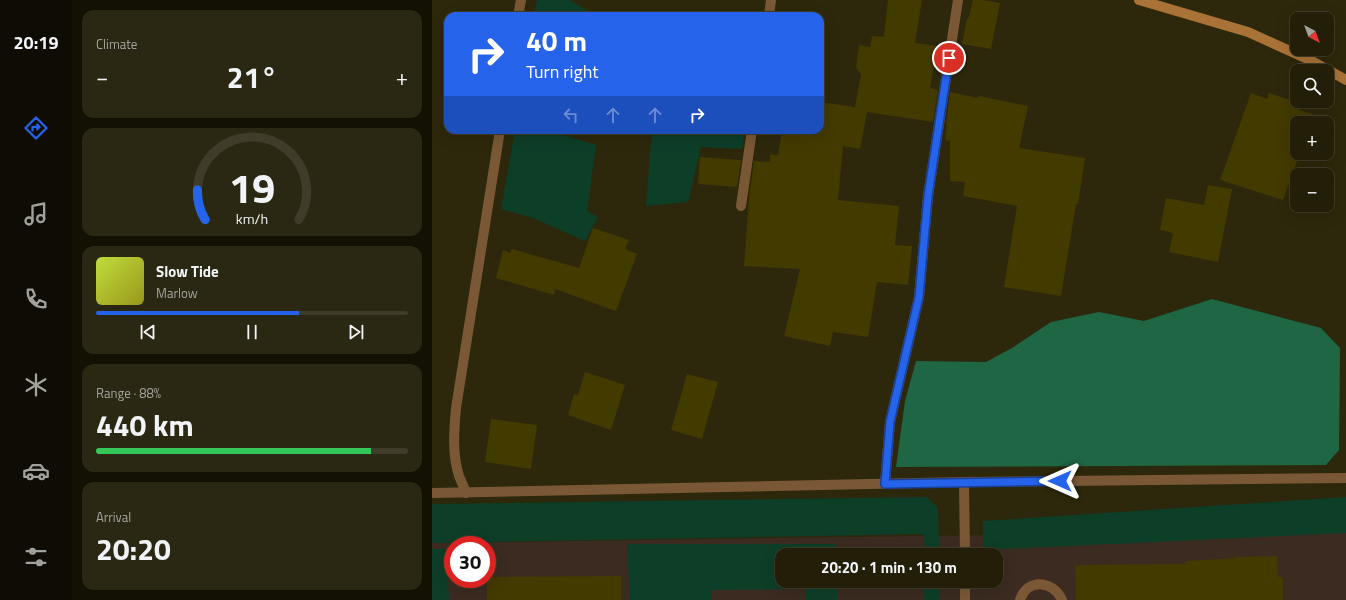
<!DOCTYPE html>
<meta charset="utf-8">
<style>
:root{--surface:#221e08;--page:#2a2712;--text:#f1f3f6;--muted:#a2a29c;--line:#3f3c29;--accent:#2563eb}
body{margin:0;font-family:"Titillium Web",sans-serif;background:var(--page);color:var(--text);height:100vh;display:flex;flex-direction:column;font-size:15px;white-space:nowrap}
*{box-sizing:border-box;margin:0}
p{font-size:13px;color:var(--muted)}
.icon{flex:none;width:22px;height:22px;fill:none;stroke:currentColor;stroke-width:2;stroke-linecap:round;stroke-linejoin:round}
.map{position:relative;flex:1;overflow:hidden}
.details{display:flex;flex-direction:column;gap:10px;padding:10px;background:#131004;width:360px}
.details>*{flex:none}
.hud{position:absolute;left:12px;top:12px;width:380px;height:122px;border-radius:12px;box-shadow:0 4px 16px #0002,0 0 0 1px var(--line);background:#2563eb;color:#fff;overflow:hidden}
.needle{width:26px;rotate:139deg}
.buttons{position:absolute;left:858px;top:12px;display:grid;gap:8px}
.buttons a{display:grid;place-items:center;width:44px;height:44px;border-radius:8px;background:var(--surface);box-shadow:0 4px 16px #0002,0 0 0 1px var(--line);font-size:20px}
.speed{position:absolute;left:12px;top:536px;display:flex;gap:8px;font-size:20px;font-weight:700;text-align:center}
.speed>*{display:grid;place-content:center;width:52px;height:52px;border-radius:50%;background:var(--surface);box-shadow:0 4px 16px #0002,0 0 0 1px var(--line);line-height:1}
.speed .limit{border:6px solid #d22;background:#fff;color:#111}
.pin{position:absolute;display:grid;place-items:center;width:34px;height:34px;color:#fff;margin:-17px;border:2px solid #fff;border-radius:50%;box-shadow:0 1px 4px #0007}
.me{position:absolute;width:44px;margin:-22px;rotate:270deg;stroke-linejoin:round;filter:drop-shadow(0 0 3px #0008)}
.turn{display:flex;align-items:center;gap:14px;height:84px;padding:0 16px;font-size:18px}
.turn .icon{width:52px;height:52px;stroke-width:2.5}
.turn b{display:block;font-size:28px;line-height:34px}
.lanes{display:flex;align-items:center;height:38px;padding:0 16px;background:#0003;justify-content:center;gap:20px;direction:ltr}
.lanes .off{opacity:.35}
.big{font-size:30px;font-weight:700;line-height:1.1}
.details .tile{flex:1;display:flex;flex-direction:column;justify-content:center;gap:6px;min-width:0;padding:0 14px;border-radius:12px;background:var(--page)}
.details .dial{align-items:center;gap:0}
.dial svg{height:104px;overflow:visible;fill:none;stroke:var(--line);stroke-width:7;stroke-linecap:round;text-anchor:middle}
.dial text{fill:var(--text);stroke:none}
.song{display:flex;align-items:center;gap:12px}
.cover{width:48px;height:48px;border-radius:6px;background:linear-gradient(135deg,hsl(70 70% 55%),hsl(60 70% 35%))}
.played{height:4px;border-radius:2px;background:linear-gradient(90deg,var(--accent) 65%,var(--line) 65%)}
.keys{display:flex;justify-content:space-around;direction:ltr}
.heat{display:flex;justify-content:space-between;align-items:center;font-size:22px;direction:ltr}
.charge{height:6px;border-radius:3px;background:linear-gradient(90deg,#34c759 88%,var(--line) 0)}
.trip{position:absolute;left:343px;top:548px;width:228px;height:40px;border-radius:12px;background:var(--surface);box-shadow:0 4px 16px #0002,0 0 0 1px var(--line);font-weight:700;line-height:40px;text-align:center}
main{display:flex;flex:1;min-height:0}
.menu{display:flex;flex-direction:column;width:72px;justify-content:space-around;align-items:center;background:#0e0c03;color:var(--muted)}
.menu .icon{width:28px;height:28px}
.menu .on{color:var(--accent)}
.menu b{font-size:18px;color:var(--text)}
.map>svg:first-child{display:block}
.industrial{fill:#3b2b21;fill-rule:evenodd}
.green{fill:#0d3e28}
.forest{fill:#1e6644}
.building{fill:#433a00}
.lines{fill:none;stroke-linecap:round;stroke-linejoin:round}
.lane{stroke:#7a5835;stroke-width:10}
.street{stroke:#7a5835;stroke-width:10}
.secondary{stroke:#a97237;stroke-width:10}
.route-casing{stroke:#184099;stroke-width:10}
.route{stroke:#2563eb;stroke-width:7}
</style>
<main>
<nav class="menu">
<b>20:19</b>
<svg class="icon on" aria-label="directions" viewBox="0 0 24 24"><path d="M12 3l9 9-9 9-9-9zM9 14v-3h6M13 9l2 2-2 2"/></svg>
<svg class="icon" aria-label="music" viewBox="0 0 24 24"><path d="M9 18V5l10-2v13"/><circle cx="6" cy="18" r="3"/><circle cx="16" cy="16" r="3"/></svg>
<svg class="icon" aria-label="phone" viewBox="0 0 24 24"><path d="M5 4h4l2 5-3 2q2 4 5 5l2-3 5 2v4C11 20 4 13 5 4z"/></svg>
<svg class="icon" aria-label="climate" viewBox="0 0 24 24"><path d="M12 3v18M4 7l16 10M4 17L20 7"/></svg>
<svg class="icon" aria-label="car" viewBox="0 0 24 24"><path d="M5 17H2v-5l4-1 3-4h7l3 4 3 1v5h-3M9 17h6M6 11h13"/><circle cx="7" cy="17" r="2"/><circle cx="17" cy="17" r="2"/></svg>
<svg class="icon" aria-label="filters" viewBox="0 0 24 24"><path d="M4 7h16M4 17h16"/><circle cx="9" cy="7" r="2"/><circle cx="15" cy="17" r="2"/></svg>
</nav>
<section class="details">
<div class="tile"><p>Climate</p>
<div class="heat"><a>−</a><b class="big">21°</b><a>+</a></div>
</div>
<div class="tile dial"><svg viewBox="0 0 100 80">
<path d="M14 69A42 42 0 1 1 86 69"/>
<path d="M14 69A42 42 0 0 1 8 46" stroke="#2563eb"/>
<text x="50" y="56" font-size="32" font-weight="700">19</text>
<text x="50" y="72" font-size="11">km/h</text>
</svg></div>
<div class="tile">
<div class="song"><i class="cover"></i><div><b>Slow Tide</b><p>Marlow</p></div></div>
<div class="played"></div>
<div class="keys"><svg class="icon" aria-label="previous" viewBox="0 0 24 24"><path d="M18 5L8 12l10 7zM5 5v14"/></svg><svg class="icon" aria-label="pause" viewBox="0 0 24 24"><path d="M8 5v14M16 5v14"/></svg><svg class="icon" aria-label="next" viewBox="0 0 24 24"><path d="M6 5l10 7-10 7zM19 5v14"/></svg></div>
</div>
<div class="tile"><p>Range · 88%</p><b class="big">440 km</b><div class="charge"></div></div>
<div class="tile"><p>Arrival</p><b class="big">20:20</b></div>
</section>
<div class="map">
<svg width="914" height="600" viewBox="0 0 914 600">
<rect width="100%" height="100%" fill="#2d280b"/>
<path class="industrial" d="M 914,530 L 914,600 L 0,600 L 0,543 ZM 21,545 L 55,545 L 55,579 L 21,579 ZM 350,555 L 564,555 L 564,581 L 350,581 Z"/>
<g class="green">
<polygon points="105,0 138,0 156,11 156,16 132,16 102,13"/>
<polygon points="83,130 114,130 164,145 155,211 166,217 153,241 101,218 69,209"/>
<polygon points="220,130 313,130 310,149 269,147 256,202 214,206"/>
<polygon points="495,497 506,508 507,555 493,555 492,534 0,543 0,504"/>
<polygon points="914,497 914,533 551,550 551,521"/>
<polygon points="195,544 403,544 404,555 350,555 350,581 405,581 405,600 374,600 373,589 280,590 279,600 198,600"/>
<polygon points="0,549 15,549 17,600 0,600"/>
<rect x="492" y="581" width="15" height="19"/>
</g>
<polygon class="forest" points="780,299 889,328 908,348 907,450 894,465 464,467 473,401 484,361 554,362 580,348 619,322 667,312 712,321"/>
<g class="building">
<polygon points="456,0 490,0 483,43 505,46 498,88 506,90 501,122 435,112 428,149 411,146 406,200 467,206 463,245 480,246 476,285 445,282 436,337 401,332 398,346 352,336 368,269 312,266 317,198 322,161 338,162 338,154 346,155 350,130 388,130 388,102 423,107 429,74 424,68 427,45 438,47 440,36 452,37"/>
<polygon points="541,0 551,0 568,3 559,49 530,44 535,19 537,17"/>
<polygon points="518,92 546,98 547,96 596,106 587,148 653,158 646,204 644,204 629,296 572,287 585,206 531,196 533,182 518,181 518,141 513,140 515,124 514,124"/>
<polygon points="819,93 835,99 837,93 869,104 867,110 881,114 878,123 865,123 865,153 868,153 851,200 788,180"/>
<polygon points="268,157 309,160 305,187 266,184"/>
<polygon points="776,185 800,189 786,262 737,252 741,233 728,230 734,198 772,205"/>
<polygon points="161,228 197,240 193,249 205,254 184,311 123,289 122,295 64,278 71,250 78,253 80,249 147,268"/>
<polygon points="153,372 193,385 179,430 136,415 142,394 146,395"/>
<polygon points="255,374 286,382 270,439 239,430"/>
<polygon points="59,419 105,425 99,469 53,462"/>
<polygon points="845,556 846,577 851,577 851,600 644,600 643,565 753,564 753,561 805,558 805,557"/>
<polygon points="189,576 189,600 55,600 55,577"/>
</g>
<g class="lines">
<g class="lane">
<polyline points="337,16 339,0"/>
<polyline points="309,206 320,130"/>
<path d="M 588,600 C 595,578 621,580 630,600"/>
</g>
<g class="street">
<polyline points="86,16 89,0"/>
<polyline points="532,482 533,555"/>
<polyline points="453,484 458,422 487,297 496,196 526,0"/>
<polyline points="0,493 532,482 914,478"/>
<path d="M 34,493 C 32,487 29,481 27,476 C 20,454 22,430 24,408 L 68,130"/>
<polyline points="533,581 533,600"/>
</g>
<polyline class="secondary" points="707,0 816,32 880,61 914,80"/>
</g>
<g class="lines">
<defs>
<polyline id="route" points="517,58 496,196 487,297 458,422 453,484 628,481"/>
</defs>
<use href="#route" class="route-casing"/>
<use href="#route" class="route"/>
</g>
</svg>
<div class="buttons">
<a><svg class="needle" viewBox="-14 -14 28 28"><path d="M0-13l5 13h-10z" fill="#e53935"/><path d="M0 13l5-13h-10z" fill="#a2a29c"/></svg></a>
<a><svg class="icon" aria-label="search" viewBox="0 0 24 24"><circle cx="10" cy="10" r="6"/><path d="M15 15l6 6"/></svg></a>
<a>+</a>
<a>−</a>
</div>
<div class="speed"><div class="limit">30</div></div>
<div class="pin" style="left:517px;top:58px;background:#d93025"><svg class="icon" aria-label="arrive" viewBox="0 0 24 24"><path d="M6 21V4h12l-3 4 3 4H6"/></svg></div>
<svg class="me" style="left:628px;top:481px" viewBox="-20 -20 40 40"><path d="M0-17L14 15 0 8-14 15z" fill="#2563eb" stroke="#fff" stroke-width="4"/></svg>
<div class="trip">20:20 · 1 min · 130 m</div>
<div class="hud">
<div class="turn"><svg class="icon" aria-label="right" viewBox="0 0 24 24"><path d="M7 20v-9h11M14 6l5 5-5 5"/></svg><div><b>40 m</b>Turn right</div></div>
<div class="lanes"><svg class="icon off" aria-label="left" viewBox="0 0 24 24"><path d="M17 20v-9H6M10 6l-5 5 5 5"/></svg><svg class="icon off" aria-label="ahead" viewBox="0 0 24 24"><path d="M12 20V5M6 11l6-6 6 6"/></svg><svg class="icon off" aria-label="ahead" viewBox="0 0 24 24"><path d="M12 20V5M6 11l6-6 6 6"/></svg><svg class="icon" aria-label="right" viewBox="0 0 24 24"><path d="M7 20v-9h11M14 6l5 5-5 5"/></svg></div>
</div>
</div>
</main>
